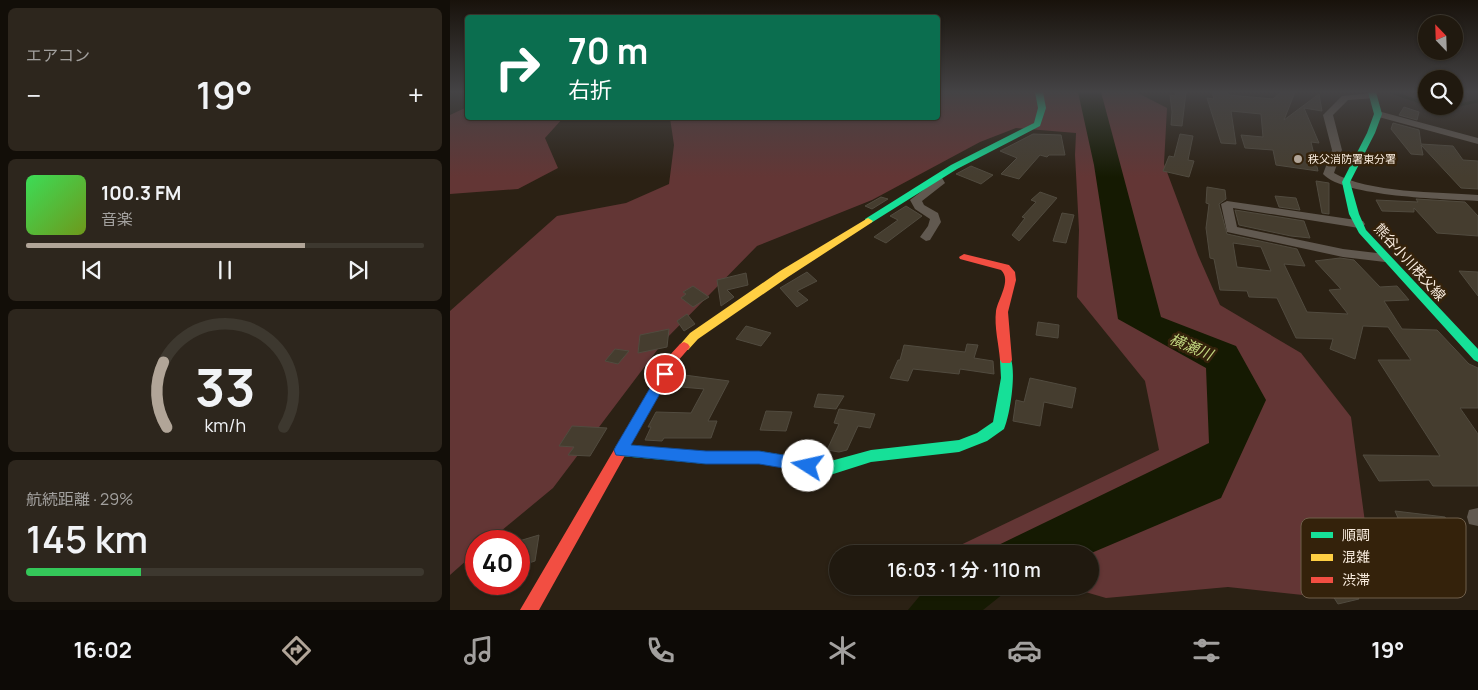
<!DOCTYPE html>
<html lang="ja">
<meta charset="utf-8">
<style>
:root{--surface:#20190f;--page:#2d261d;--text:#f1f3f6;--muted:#a2a09e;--line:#3d382f;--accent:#b1a598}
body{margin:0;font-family:Manrope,"Noto Sans JP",sans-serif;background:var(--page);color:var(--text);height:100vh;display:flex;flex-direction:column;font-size:19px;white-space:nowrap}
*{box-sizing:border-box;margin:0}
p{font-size:16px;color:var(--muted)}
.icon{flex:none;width:28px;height:28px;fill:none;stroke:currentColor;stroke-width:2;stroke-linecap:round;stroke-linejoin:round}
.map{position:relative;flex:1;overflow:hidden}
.panel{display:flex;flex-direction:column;gap:8px;padding:8px;background:#120e08;width:450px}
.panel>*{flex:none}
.hud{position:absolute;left:15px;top:15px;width:475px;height:105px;border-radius:5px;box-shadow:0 1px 4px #0004,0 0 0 1px var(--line);background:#0b6e4f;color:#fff;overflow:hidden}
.needle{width:32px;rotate:337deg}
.controls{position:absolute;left:968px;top:15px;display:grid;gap:10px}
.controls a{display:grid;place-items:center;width:45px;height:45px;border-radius:50%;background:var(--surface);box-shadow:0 1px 4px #0004,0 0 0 1px var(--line);font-size:25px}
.speed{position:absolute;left:15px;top:530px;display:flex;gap:10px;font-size:25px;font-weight:700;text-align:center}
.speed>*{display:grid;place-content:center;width:65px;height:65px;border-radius:50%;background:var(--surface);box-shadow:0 1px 4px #0004,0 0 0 1px var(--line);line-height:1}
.speed .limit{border:8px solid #d22;background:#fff;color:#111}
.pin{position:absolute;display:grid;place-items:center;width:42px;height:42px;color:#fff;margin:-21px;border:2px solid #fff;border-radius:50%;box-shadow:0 1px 5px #0007}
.me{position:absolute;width:55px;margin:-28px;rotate:280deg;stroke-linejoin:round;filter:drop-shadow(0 0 4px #0008)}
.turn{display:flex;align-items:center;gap:18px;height:105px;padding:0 20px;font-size:22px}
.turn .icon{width:65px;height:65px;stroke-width:2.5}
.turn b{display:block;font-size:35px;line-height:42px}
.big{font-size:38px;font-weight:600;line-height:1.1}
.panel .card{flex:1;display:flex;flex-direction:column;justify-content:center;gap:8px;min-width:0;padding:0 18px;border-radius:8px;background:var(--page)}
.panel .dial{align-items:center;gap:0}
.dial svg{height:130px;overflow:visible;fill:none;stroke:var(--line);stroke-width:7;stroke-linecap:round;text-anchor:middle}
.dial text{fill:var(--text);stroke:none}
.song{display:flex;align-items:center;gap:15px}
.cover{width:60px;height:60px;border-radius:8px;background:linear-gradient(135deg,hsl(130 70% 55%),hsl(80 70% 35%))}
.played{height:5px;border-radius:2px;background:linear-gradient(90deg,var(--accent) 70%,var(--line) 70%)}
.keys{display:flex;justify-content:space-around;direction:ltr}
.heat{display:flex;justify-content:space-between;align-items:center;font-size:28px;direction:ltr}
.charge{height:8px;border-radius:4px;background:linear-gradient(90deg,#34c759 29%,var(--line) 0)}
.trip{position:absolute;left:379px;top:545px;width:270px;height:50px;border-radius:25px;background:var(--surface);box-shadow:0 1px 4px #0004,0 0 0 1px var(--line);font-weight:600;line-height:50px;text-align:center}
.tab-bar{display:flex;height:80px;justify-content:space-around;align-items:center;background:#0d0a06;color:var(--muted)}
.tab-bar .icon{width:35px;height:35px}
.tab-bar .on{color:var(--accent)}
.tab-bar b{font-size:22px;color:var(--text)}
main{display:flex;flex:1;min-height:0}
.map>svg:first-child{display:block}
.green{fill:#633635}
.water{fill:#151a02}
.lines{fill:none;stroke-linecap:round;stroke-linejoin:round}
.stream{stroke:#151a02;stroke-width:3}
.building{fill:#453d2f;stroke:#514b3f;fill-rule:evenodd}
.street{fill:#615950;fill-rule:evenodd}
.fast{fill:#16e098;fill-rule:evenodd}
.slow{fill:#ffcf43;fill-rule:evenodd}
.jam{fill:#f24e42;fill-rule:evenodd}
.route{fill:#1a73e8;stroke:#114b97}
.poi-dot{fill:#b1a598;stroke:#34220b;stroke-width:2}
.labels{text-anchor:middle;stroke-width:5;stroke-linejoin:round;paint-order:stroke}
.far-poi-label{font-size:11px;fill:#f9ecdf;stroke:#34220b;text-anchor:start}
.street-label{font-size:14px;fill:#f9ecdf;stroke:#34220b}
.water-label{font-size:15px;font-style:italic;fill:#c1d67f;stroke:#34220b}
.key{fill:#34220b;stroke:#6f5f4b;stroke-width:1}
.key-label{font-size:14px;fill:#f9ecdf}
</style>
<main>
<section class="panel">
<div class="card"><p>エアコン</p>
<div class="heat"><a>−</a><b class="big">19°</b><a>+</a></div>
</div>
<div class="card">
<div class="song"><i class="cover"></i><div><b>100.3 FM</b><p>音楽</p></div></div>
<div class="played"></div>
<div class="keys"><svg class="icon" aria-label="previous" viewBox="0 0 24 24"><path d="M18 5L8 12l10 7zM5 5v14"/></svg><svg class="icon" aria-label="pause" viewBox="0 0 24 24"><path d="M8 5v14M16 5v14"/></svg><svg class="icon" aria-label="next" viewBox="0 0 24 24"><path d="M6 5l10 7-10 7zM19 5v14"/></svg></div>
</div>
<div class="card dial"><svg viewBox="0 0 100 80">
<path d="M14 69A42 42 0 1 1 86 69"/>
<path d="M14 69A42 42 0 0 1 12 29" stroke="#b1a598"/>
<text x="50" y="56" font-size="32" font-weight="700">33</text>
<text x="50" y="72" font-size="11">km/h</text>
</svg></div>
<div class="card"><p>航続距離 · 29%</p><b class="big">145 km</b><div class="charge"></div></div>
</section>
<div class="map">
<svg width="1028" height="610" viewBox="0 0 1028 610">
<rect width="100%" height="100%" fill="#2b2114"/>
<g class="green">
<polygon points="488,92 686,92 717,108 714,164 748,255 770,305 851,353 901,417 918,545 890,599 778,587 656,598 615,586 640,586 640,554 503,554 496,552 709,450 695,381 627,297 629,230 625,155 626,133 566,128 530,142 422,200 307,246 214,341 103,488 39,541 26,541 26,552 0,575 0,311 107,216 176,203 219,184 224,145 220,118 488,118"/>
<polygon points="17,107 18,118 113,118 95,138 108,168 68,189 0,194 0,115"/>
</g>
<g class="water">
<polygon points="628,92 651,92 711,317 786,346 816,400 771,498 639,554 530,554 759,443 756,368 668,319 644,165"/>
<polygon points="478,586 563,586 533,610 458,610"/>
</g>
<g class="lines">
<g class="stream">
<polyline points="941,92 976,104"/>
<polyline points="992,106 995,106"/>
<polyline points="1004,106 1028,101"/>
</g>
</g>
<g class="building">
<polygon points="726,92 736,92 732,126 721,125 722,112 720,95 725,96"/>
<polygon points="762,92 777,92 779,95 823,99 831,92 845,92 834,120 869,94 872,111 854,108 869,143 861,142 868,171 826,165 823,150 795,148 791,135 813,137 811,114 781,111 786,144 771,143 757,98 764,99"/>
<polygon points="954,107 969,112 967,120 949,115"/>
<polygon points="943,123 969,130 971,144 1003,146 1013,160 1028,161 1028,189 1011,188 971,145 973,155 961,154 941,129"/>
<polygon points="583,134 611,135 615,155 599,155 597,157 590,155 569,179 551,174 567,158 550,151"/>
<polygon points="730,134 743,136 738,160 744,161 739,177 713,171 719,156 724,157"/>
<polygon points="521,166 543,175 531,184 506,174"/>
<polygon points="866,181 879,183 879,214 872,213"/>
<path d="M 757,187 L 775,190 L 776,199 L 769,204 L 777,234 L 847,249 L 855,266 L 834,264 L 857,312 L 898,314 L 879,290 L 891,289 L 865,261 L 890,258 L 904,260 L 930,287 L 947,286 L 959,300 L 934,301 L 952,329 L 987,330 L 1019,364 L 1028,368 L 1028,408 L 1010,408 L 1028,434 L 1028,486 L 983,486 L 979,480 L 929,481 L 913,455 L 990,456 L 928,360 L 961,360 L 938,327 L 913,326 L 905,359 L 880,349 L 883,339 L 846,338 L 827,298 L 799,297 L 797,291 L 770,290 L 764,259 L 760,258 L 756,228 L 759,204 L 756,203 ZM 783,243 L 811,247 L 821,271 L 787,267 Z"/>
<polygon points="590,192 607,198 569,241 562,235 575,218 572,217 586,202 581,200"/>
<polygon points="825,196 846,198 850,210 829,207"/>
<polygon points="431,197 438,199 422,209 415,206"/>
<polygon points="966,199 1015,202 1028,216 1028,236 987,233 964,208 964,212 932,211 926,200 968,202"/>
<polygon points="456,206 472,216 436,243 424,237 448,220 440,216"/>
<polygon points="785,210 854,221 860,238 841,236 789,225"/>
<polygon points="612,213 624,215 616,243 603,241"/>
<polygon points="1009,271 1028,272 1028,296"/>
<polygon points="357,272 367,281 347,291 358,300 347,307 330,288"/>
<polygon points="296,273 298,285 277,290 284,297 271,306 267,280"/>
<polygon points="243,286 259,297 243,307 231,298 236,294 233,292"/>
<polygon points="237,314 245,324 234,331 227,321"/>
<polygon points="588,322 609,325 608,338 586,335"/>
<polygon points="296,326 321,333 311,346 286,339"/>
<polygon points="219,329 217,347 188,353 190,335"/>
<polygon points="517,344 528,345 524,358 543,361 544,374 510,369 509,374 463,369 458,381 440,378 448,360 450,360 454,345 515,352"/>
<polygon points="165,349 179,351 168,364 155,361"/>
<polygon points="227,374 279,381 258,421 267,421 261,438 214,438 212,441 195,440 201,427 198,427 206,412 241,413 254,389 220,386"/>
<polygon points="580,378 626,388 622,408 594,402 590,426 563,421 566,400 574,402"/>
<polygon points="368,394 394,396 386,409 364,407"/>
<polygon points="389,409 425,414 420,428 408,426 397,450 389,452 377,450 389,424 384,423"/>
<polygon points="316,411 342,412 336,431 310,430"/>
<polygon points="122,426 157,428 140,456 118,455 124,447 109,446"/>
<polygon points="945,511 995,517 1006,538 996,537 1013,574 970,569"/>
<polygon points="89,535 85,561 69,566 69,541"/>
<polygon points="901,588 909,599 888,604 881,593"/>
</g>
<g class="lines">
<g class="street">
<path d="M 923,93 L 926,94 L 926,98 L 898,100 L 883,115 L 892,150 L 884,173 C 918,193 988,192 1028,195 L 1028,201 C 995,199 894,197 873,174 L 882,150 L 873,115 L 892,96 Z"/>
<polygon points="928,111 1028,138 1028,144 925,116 925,112"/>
<polygon points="487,175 491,176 495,183 472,201 474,205 488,213 491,222 480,240 476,241 470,237 478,226 480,219 465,209 460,200 484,182 482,178"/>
<polygon points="777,201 913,221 915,224 913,227 909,228 783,208 787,227 893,249 935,254 941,258 935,262 893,257 777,232 771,204"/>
<polygon points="1028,508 1028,526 1019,524 1017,517 1019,510"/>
</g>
<g class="fast">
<polygon points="585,92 593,92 596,108 590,126 507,169 421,223 415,223 415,219 501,165 584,123 588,108"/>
<polygon points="918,92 926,92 932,114 925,133 900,182 909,214 916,230 1028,349 1028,362 1024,360 909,233 899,214 892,182 917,133 924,114"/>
<path d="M 556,355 L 560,357 C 567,370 560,416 554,429 L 537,441 L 509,452 L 421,462 L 377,476 L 309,463 L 256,464 L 171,456 L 166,454 L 164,450 L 166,446 L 171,444 L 256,452 L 309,451 L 377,462 L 421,450 L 509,440 L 527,433 L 543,422 L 551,378 L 550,360 L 552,357 Z"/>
</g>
<polygon class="slow" points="418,218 423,221 421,223 338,277 248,339 238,350 230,350 228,347 240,333 330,271"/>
<g class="jam">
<path d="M 514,254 L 559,265 L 565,272 L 566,280 L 558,312 L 562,360 L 560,363 L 552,363 L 550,360 C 549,345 544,327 546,311 C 548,299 562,280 551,270 L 510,259 L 509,257 Z"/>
<polygon points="234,342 238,344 240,347 227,362 89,610 70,610 219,356 230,344"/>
</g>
</g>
<linearGradient id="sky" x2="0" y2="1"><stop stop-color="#18120b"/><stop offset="0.52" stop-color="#444345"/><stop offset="1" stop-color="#444345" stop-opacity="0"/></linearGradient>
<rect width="1028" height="177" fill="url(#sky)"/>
<polygon class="route" points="215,369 221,374 181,445 256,451 309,451 358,459 364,461 366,466 364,470 358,472 309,464 256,464 166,455 164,450 166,446 210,371"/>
<circle class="poi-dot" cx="848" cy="159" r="5"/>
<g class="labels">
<g class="far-poi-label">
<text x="858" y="163">秩父消防署東分署</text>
</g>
<g class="street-label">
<text transform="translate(960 262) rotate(48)" y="5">熊谷小川秩父線</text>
</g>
<g class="water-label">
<text transform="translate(741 347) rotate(23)" y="5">横瀬川</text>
</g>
</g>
<rect x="851" y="518" width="165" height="80" rx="8" class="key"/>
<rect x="861" y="532" width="22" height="6" fill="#16e098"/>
<rect x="861" y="554" width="22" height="7" fill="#ffcf43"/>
<rect x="861" y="577" width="22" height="6" fill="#f24e42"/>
<g class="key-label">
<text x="892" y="540">順調</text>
<text x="892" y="562">混雑</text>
<text x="892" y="585">渋滞</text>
</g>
</svg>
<div class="controls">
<a><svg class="needle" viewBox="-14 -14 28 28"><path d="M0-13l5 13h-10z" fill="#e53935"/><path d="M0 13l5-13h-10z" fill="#a2a09e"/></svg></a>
<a><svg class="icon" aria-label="search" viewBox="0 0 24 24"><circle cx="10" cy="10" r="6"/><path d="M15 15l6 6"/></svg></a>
</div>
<div class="speed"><div class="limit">40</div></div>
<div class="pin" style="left:215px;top:374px;background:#d93025"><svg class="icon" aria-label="arrive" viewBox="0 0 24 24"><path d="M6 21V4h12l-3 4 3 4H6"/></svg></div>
<svg class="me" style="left:358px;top:466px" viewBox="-20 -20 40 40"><circle r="19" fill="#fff"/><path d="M0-13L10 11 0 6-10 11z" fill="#1a73e8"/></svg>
<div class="trip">16:03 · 1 分 · 110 m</div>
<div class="hud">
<div class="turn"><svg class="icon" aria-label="right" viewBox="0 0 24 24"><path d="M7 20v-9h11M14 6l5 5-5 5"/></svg><div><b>70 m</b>右折</div></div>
</div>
</div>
</main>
<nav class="tab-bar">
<b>16:02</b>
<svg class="icon on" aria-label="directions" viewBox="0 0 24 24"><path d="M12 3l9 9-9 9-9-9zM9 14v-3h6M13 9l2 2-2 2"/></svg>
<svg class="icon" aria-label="music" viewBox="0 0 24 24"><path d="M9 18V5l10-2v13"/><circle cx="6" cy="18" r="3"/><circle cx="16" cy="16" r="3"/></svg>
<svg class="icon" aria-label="phone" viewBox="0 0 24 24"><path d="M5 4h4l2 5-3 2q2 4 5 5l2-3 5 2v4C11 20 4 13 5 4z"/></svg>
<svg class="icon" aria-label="climate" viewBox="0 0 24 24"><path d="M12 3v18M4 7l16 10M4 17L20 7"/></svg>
<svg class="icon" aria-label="car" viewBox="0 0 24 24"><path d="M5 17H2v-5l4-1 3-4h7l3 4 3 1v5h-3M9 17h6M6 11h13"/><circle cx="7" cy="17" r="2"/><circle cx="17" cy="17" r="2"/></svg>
<svg class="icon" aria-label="filters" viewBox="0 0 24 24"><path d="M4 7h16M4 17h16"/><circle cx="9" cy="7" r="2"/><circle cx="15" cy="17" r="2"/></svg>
<b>19°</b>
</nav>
